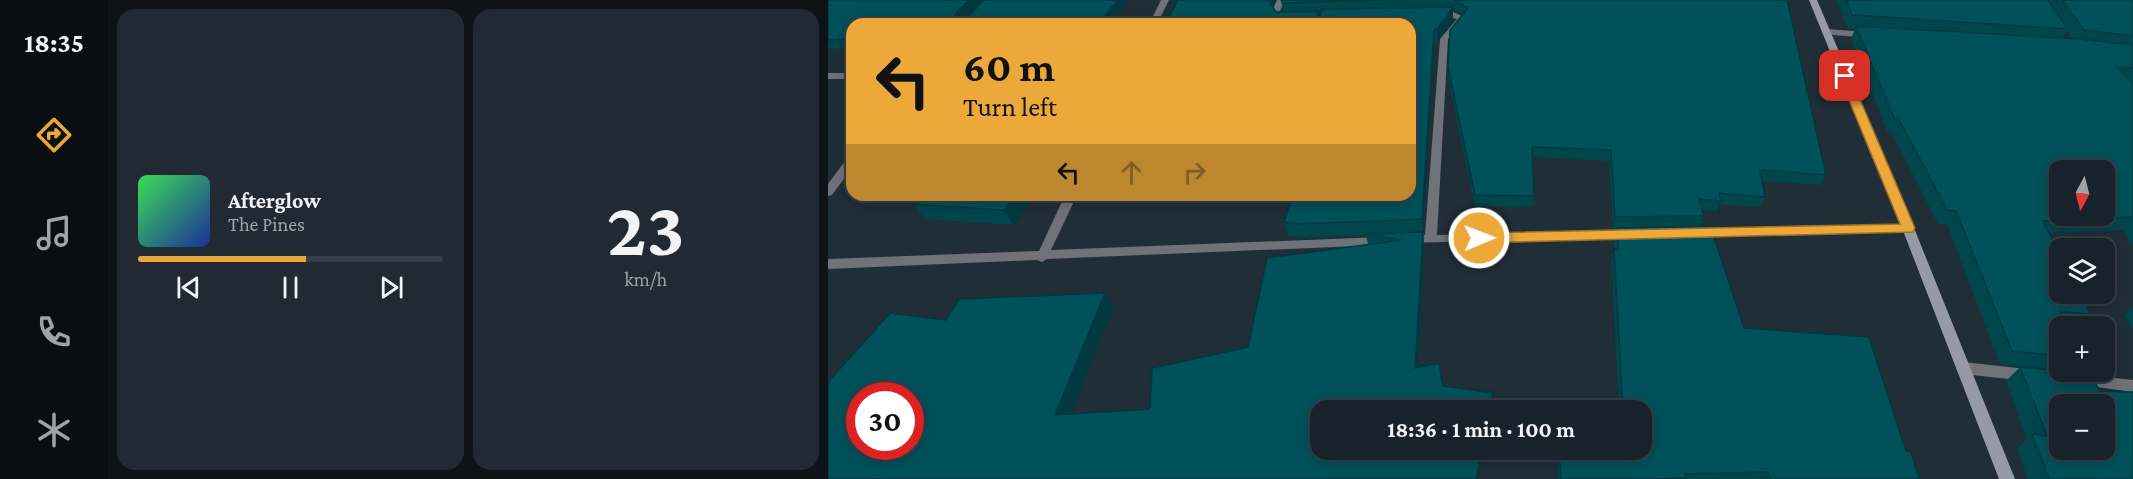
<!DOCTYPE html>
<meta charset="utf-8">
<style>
:root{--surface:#18222a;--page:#212a32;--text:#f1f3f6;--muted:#9fa4a8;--line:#363f47;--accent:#eca93a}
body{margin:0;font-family:"Crimson Pro",serif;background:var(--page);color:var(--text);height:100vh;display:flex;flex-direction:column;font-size:22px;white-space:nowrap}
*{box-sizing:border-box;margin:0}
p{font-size:20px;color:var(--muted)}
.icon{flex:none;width:33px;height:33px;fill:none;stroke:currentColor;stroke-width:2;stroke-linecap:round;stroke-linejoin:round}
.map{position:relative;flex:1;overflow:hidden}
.side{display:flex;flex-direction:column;gap:9px;padding:9px;background:#0d1317;width:720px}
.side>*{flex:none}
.hud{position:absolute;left:18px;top:18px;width:570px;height:183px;border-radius:18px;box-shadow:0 3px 15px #0003,0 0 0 2px var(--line);background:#eca93a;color:#111;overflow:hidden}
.needle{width:39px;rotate:187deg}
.tools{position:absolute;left:1221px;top:160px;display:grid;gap:12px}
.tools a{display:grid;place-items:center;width:66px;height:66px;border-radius:12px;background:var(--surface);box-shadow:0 3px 15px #0003,0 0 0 2px var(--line);font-size:30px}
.speed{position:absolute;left:18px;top:382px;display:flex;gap:12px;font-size:30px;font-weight:700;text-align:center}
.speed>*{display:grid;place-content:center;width:78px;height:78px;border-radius:50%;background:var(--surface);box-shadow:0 3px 15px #0003,0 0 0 2px var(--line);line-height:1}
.speed .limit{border:9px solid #d22;background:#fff;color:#111}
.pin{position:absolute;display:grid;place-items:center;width:51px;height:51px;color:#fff;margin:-26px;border-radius:12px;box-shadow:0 3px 9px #0006}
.me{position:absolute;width:66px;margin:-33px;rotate:89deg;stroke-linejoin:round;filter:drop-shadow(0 0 4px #0008)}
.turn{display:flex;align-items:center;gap:21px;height:126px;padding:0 18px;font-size:27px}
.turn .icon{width:78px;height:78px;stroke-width:2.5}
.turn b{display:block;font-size:42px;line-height:51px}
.lanes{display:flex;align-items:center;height:57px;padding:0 18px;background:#0003;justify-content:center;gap:30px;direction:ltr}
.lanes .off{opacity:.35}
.side .card{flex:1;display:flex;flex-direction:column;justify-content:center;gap:9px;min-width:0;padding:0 21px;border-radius:18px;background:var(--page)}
.side .dial{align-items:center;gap:0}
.dial b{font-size:78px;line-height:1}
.song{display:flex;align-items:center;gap:18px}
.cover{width:72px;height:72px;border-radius:9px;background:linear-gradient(135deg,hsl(130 70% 55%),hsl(230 70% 35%))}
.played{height:6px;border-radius:3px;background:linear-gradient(90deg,var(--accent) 55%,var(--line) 55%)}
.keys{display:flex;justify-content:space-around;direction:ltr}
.side .tiles{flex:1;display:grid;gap:9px;grid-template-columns:repeat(2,1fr)}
.trip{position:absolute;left:482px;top:400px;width:342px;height:60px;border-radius:18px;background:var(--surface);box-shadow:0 3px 15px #0003,0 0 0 2px var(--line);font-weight:700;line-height:60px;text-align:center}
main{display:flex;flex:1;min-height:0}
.menu{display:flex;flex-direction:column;width:108px;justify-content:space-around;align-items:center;background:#0a0e11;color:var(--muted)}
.menu .icon{width:42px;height:42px}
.menu .selected{color:var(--accent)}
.menu b{font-size:27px;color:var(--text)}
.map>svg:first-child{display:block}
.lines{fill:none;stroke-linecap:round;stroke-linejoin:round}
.minor{fill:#70727a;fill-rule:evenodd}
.secondary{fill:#969aa6;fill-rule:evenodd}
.wall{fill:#00464d;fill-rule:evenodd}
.shaded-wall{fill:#00393f}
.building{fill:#00515a;stroke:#00393f;stroke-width:1.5;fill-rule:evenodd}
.route{fill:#eca93a;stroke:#996e26;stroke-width:1.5}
</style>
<main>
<nav class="menu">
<b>18:35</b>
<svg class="icon selected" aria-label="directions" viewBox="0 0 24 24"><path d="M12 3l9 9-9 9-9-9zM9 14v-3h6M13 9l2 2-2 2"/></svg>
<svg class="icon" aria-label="music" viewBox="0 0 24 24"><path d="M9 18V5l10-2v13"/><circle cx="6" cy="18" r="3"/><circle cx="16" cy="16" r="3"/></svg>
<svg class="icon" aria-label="phone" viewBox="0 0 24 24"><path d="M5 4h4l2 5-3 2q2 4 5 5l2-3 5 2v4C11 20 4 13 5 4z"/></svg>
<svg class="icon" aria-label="climate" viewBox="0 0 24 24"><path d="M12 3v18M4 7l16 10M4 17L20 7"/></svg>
</nav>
<section class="side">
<div class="tiles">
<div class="card">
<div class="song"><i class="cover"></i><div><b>Afterglow</b><p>The Pines</p></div></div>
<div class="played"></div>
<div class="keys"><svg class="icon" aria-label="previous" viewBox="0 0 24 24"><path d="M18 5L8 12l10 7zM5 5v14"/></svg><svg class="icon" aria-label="pause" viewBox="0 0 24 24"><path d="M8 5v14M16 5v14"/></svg><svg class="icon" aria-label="next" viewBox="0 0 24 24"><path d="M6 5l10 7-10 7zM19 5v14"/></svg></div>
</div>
<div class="card dial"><b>23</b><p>km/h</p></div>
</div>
</section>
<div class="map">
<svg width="1305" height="479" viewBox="0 0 1305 479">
<rect width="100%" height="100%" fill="#202e38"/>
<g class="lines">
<g class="minor">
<polygon points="333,0 341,0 329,24 321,24"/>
<polygon points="449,0 457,0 452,11 456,15 464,16 464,20 451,20 444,11"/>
<polygon points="621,10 638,18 620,39 609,235 803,230 809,234 807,237 577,243 575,240 577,237 597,235 612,39 629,19 607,13 611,10"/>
<polygon points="998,29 1039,32 1043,35 1039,38 995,34 994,32"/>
<rect x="0" y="73" width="24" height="6"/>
<polygon points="24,156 24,168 4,195 0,196 0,184 20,157"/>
<polygon points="237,195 249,195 223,250 554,237 560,241 554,245 219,259 214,262 209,260 0,269 0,259 211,251"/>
<polygon points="1080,224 1086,228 1080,232 869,237 863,233 869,229"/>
<polygon points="1135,362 1199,369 1204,371 1206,375 1204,379 1199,381 1135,374 1130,372 1128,368 1130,364"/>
<polygon points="1252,374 1305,380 1305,392 1247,384 1245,380 1247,376"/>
</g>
<polygon class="secondary" points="981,0 989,0 1086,228 1187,479 1171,479 1074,228"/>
</g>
<g class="wall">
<polygon points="0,0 138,17 140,17 156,0 301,0 281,24 24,24 24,48 0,49"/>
<polygon points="448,0 444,6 448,12 456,12 455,11 453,0 959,0 998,175 993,185 934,181 937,197 933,207 891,204 889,211 875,210 876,216 873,226 916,328 1078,451 1091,479 730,479 729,450 813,450 813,411 791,411 783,262 787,249 786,241 789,228 785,228 781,161 704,157 706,196 705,207 647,206 620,77 620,67 634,14 625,9 625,20 609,42 606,42 595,233 596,246 590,367 615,386 665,406 0,479 118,320 277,293 285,307 243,414 322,409 420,347 540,244 538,235 473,238 460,236 456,222 582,24 337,24"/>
<path d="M 1008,0 L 1305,0 L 1305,82 L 1303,82 L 1305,84 L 1305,245 L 1295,230 L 1221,233 L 1262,314 L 1249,327 L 1239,326 L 1232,327 L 1232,370 L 1172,364 L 1119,224 L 1110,224 L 1063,131 L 1059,131 L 1023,39 L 1027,29 L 1019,28 ZM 1239,31 L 1244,39 L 1234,38 Z"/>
<polygon points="208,195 186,225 97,219 85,204"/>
<polygon points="1305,307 1305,329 1297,315"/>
<polygon points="1192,367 1271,391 1305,479 1200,479 1189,448 1199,439 1178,381"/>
</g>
<g class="shaded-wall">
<polygon points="141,0 155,0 132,22 127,17 127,14"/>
<polygon points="290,0 301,0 281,24 269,24"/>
<polygon points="440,0 448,0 442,10"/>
<polygon points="625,7 625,20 609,42 609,29"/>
<polygon points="492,12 493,22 492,24 484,24"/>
<polygon points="606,30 606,42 595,233 594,219"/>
<polygon points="188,195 208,195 186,225 176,210"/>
<polygon points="595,232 596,246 589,380 587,368"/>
<polygon points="277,293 285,307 238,428 227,415"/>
<polygon points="665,393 664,411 661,411"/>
<polygon points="654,450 656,450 650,479 648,479"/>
</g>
<g class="building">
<polygon points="0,0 141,0 127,14 127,17 140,17 156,0 290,0 269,24 24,24 24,39 0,40"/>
<polygon points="350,0 440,0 448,12 492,12 484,24 337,24"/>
<polygon points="453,0 551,0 455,3"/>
<polygon points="626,0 959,0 998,175 932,170 937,197 891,193 893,201 871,199 876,216 787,217 783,150 704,147 706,196 647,195 620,67 622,30 640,8"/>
<polygon points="1018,0 1220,0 1240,29 1024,15"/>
<polygon points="1234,0 1305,0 1305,36 1256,30"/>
<polygon points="625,7 609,29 606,30 594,219 470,224 456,222 465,195 582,195 582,24 490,24 494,9"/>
<path d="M 1028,26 L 1252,39 L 1305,45 L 1305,68 L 1289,67 L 1305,84 L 1305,217 L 1215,221 L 1232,254 L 1232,294 L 1252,294 L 1262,314 L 1232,311 L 1239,327 L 1232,327 L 1232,356 L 1184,351 L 1128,211 L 1119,210 L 1070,118 L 1066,118 ZM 1232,171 L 1276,171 L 1276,216 L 1232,216 Z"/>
<polygon points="94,195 188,195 176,210 85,204"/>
<polygon points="882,226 916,328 1041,337 1078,451 1083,452 1091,479 942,479 940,472 857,474 858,478 829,479 733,479 731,450 813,450 813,411 795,411 786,249 790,249 789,228"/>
<path d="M 595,232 L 587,368 L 611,363 L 615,386 L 665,393 L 661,411 L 492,411 L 492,450 L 654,450 L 648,479 L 0,479 L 0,382 L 62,313 L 118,320 L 131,299 L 277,293 L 227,415 L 322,409 L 324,368 L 420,347 L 439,258 L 573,240 L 538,234 ZM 32,396 L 82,396 L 82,447 L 32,447 Z"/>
<path d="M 1192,367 L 1232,371 L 1232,372 L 1264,374 L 1271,391 L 1305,392 L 1305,479 L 1221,479 L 1204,434 L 1219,436 ZM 1232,405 L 1276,405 L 1276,450 L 1232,450 Z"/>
</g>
<polygon class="route" points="1017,73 1022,76 1087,228 1085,232 651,243 644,238 651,233 1072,224 1011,76"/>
</svg>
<div class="tools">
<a><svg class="needle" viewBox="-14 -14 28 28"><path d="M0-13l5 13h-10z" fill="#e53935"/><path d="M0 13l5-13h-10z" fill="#9fa4a8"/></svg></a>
<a><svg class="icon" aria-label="layers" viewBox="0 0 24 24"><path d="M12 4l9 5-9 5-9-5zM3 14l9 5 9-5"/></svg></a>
<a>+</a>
<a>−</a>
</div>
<div class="speed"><div class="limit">30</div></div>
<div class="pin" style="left:1017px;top:76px;background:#d93025"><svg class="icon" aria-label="arrive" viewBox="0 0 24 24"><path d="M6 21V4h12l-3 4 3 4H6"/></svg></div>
<svg class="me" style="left:651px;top:238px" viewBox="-20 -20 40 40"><circle r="17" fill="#eca93a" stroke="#fff" stroke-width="3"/><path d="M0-11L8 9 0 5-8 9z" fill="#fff"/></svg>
<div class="trip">18:36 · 1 min · 100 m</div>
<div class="hud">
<div class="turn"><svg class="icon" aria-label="left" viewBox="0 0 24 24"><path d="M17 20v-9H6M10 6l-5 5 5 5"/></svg><div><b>60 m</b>Turn left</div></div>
<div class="lanes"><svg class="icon" aria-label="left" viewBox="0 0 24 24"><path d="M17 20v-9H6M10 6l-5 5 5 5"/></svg><svg class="icon off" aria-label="ahead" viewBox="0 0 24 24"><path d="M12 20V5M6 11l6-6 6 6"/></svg><svg class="icon off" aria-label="right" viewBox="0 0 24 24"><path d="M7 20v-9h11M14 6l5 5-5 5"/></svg></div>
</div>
</div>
</main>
